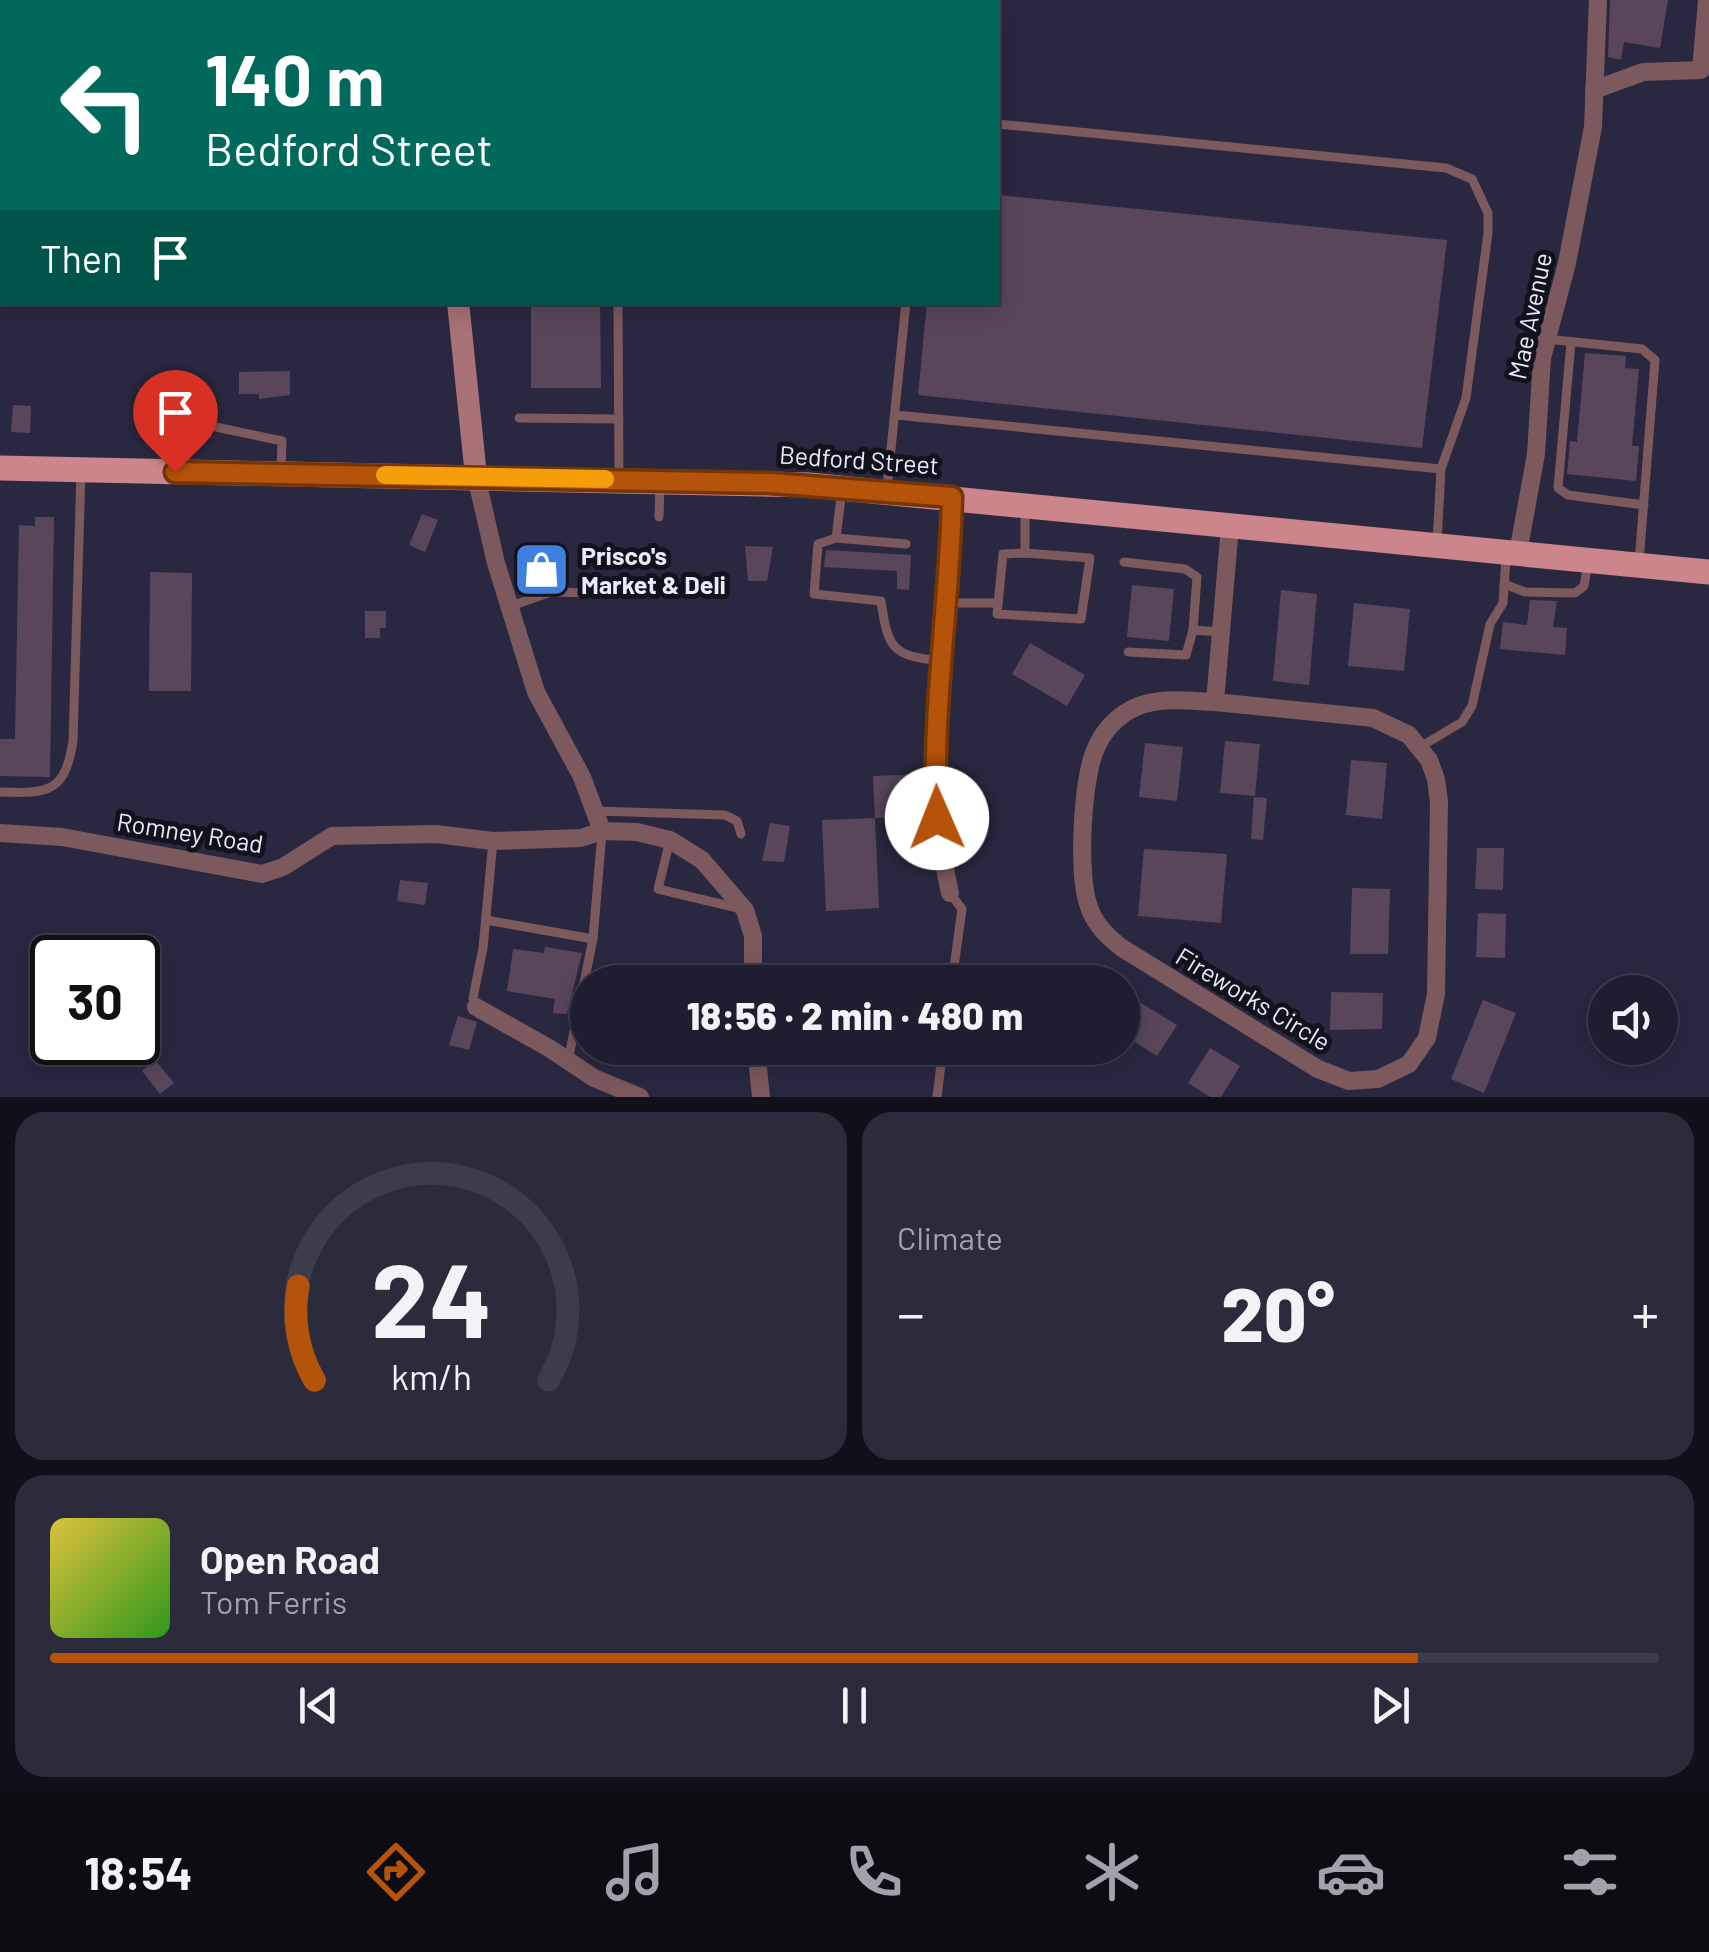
<!DOCTYPE html>
<meta charset="utf-8">
<style>
:root{--surface:#1f1e30;--page:#2c2b3c;--text:#f1f3f6;--muted:#a1a2ab;--line:#3c3c4c;--accent:#b45309}
body{margin:0;font-family:Barlow,sans-serif;background:var(--page);color:var(--text);height:100vh;display:flex;flex-direction:column;font-size:38px;white-space:nowrap}
*{box-sizing:border-box;margin:0}
p{font-size:32px;color:var(--muted)}
.icon{flex:none;width:55px;height:55px;fill:none;stroke:currentColor;stroke-width:2;stroke-linecap:round;stroke-linejoin:round}
.map{position:relative;height:1097px;overflow:hidden}
.sheet{display:flex;flex-direction:column;gap:15px;padding:15px;background:#11101a;flex:1}
.sheet>*{flex:none}
.guide{position:absolute;left:0px;top:0px;width:1000px;height:305px;box-shadow:0 5px 25px #0003,0 0 0 2px var(--line);background:#00695c;color:#fff;overflow:hidden}
.fabs{position:absolute;left:1588px;top:975px;display:grid;gap:20px}
.fabs a{display:grid;place-items:center;width:90px;height:90px;border-radius:50%;background:var(--surface);box-shadow:0 5px 25px #0003,0 0 0 2px var(--line);font-size:50px}
.speed{position:absolute;left:30px;top:935px;display:flex;gap:20px;font-size:50px;font-weight:700;text-align:center}
.speed>*{display:grid;place-content:center;width:130px;height:130px;border-radius:50%;background:var(--surface);box-shadow:0 5px 25px #0003,0 0 0 2px var(--line);line-height:1}
.speed .limit{border:5px solid #111;border-radius:15px;background:#fff;color:#111}
.pin{position:absolute;display:grid;place-items:center;width:85px;height:85px;color:#fff;margin:-102px -42px;border-radius:50% 50% 50% 0;rotate:-45deg;box-shadow:0 0 10px #0007}
.pin .icon{rotate:45deg}
.me{position:absolute;width:110px;margin:-55px;rotate:359deg;stroke-linejoin:round;filter:drop-shadow(0 0 8px #0008)}
.turn{display:flex;align-items:center;gap:35px;height:210px;padding:0 40px;font-size:45px}
.turn .icon{width:130px;height:130px;stroke-width:2.5}
.turn b{display:block;font-size:70px;line-height:85px}
.then{display:flex;align-items:center;height:95px;padding:0 40px;background:#0003;gap:20px;font-size:38px}
.big{font-size:75px;font-weight:800;line-height:1.1}
.sheet .card{flex:1;display:flex;flex-direction:column;justify-content:center;gap:15px;min-width:0;padding:0 35px;border-radius:30px;background:var(--page)}
.sheet .dial{align-items:center;gap:0}
.dial svg{height:260px;overflow:visible;fill:none;stroke:var(--line);stroke-width:7;stroke-linecap:round;text-anchor:middle}
.dial text{fill:var(--text);stroke:none}
.song{display:flex;align-items:center;gap:30px}
.cover{width:120px;height:120px;border-radius:15px;background:linear-gradient(135deg,hsl(50 70% 55%),hsl(110 70% 35%))}
.played{height:10px;border-radius:5px;background:linear-gradient(90deg,var(--accent) 85%,var(--line) 85%)}
.keys{display:flex;justify-content:space-around;direction:ltr}
.heat{display:flex;justify-content:space-between;align-items:center;font-size:55px;direction:ltr}
.sheet .tiles{flex:1;display:grid;gap:15px;grid-template-columns:1fr 1fr}
.card:last-child{grid-column:span 2}
.trip{position:absolute;left:570px;top:965px;width:570px;height:100px;border-radius:50px;background:var(--surface);box-shadow:0 5px 25px #0003,0 0 0 2px var(--line);font-weight:800;line-height:100px;text-align:center}
.tabs{display:flex;height:160px;justify-content:space-around;align-items:center;background:#0c0c13;color:var(--muted)}
.tabs .icon{width:70px;height:70px}
.tabs .current{color:var(--accent)}
.tabs b{font-size:45px;color:var(--text)}
.map>svg:first-child{display:block}
.building{fill:#5a465b}
.lines{fill:none;stroke-linecap:round;stroke-linejoin:round}
.lane{stroke:#7c595c;stroke-width:9}
.street{stroke:#7c595c;stroke-width:18}
.secondary{stroke:#a97277;stroke-width:22}
.primary{stroke:#cc858b;stroke-width:25}
.route-casing{stroke:#753606;stroke-width:25}
.route{stroke:#b45309;stroke-width:18}
.slow{stroke:#f59e0b;stroke-width:18}
.labels{text-anchor:middle;stroke-width:10;stroke-linejoin:round;paint-order:stroke}
.street-label{font-size:25px;fill:#e9eafa;stroke:#12121d}
.poi-label{font-size:25px;font-weight:bold;fill:#e9eafa;stroke:#12121d;text-anchor:start}
</style>
<div class="map">
<svg width="1709" height="1097" viewBox="0 0 1709 1097">
<rect width="100%" height="100%" fill="#292840"/>
<g class="building">
<polygon points="1610,0 1668,0 1660,48 1624,42 1621,60 1608,57"/>
<polygon points="998,195 1447,240 1422,448 918,395 927,302 998,302"/>
<polygon points="531,302 600,302 601,388 531,388"/>
<polygon points="1585,353 1626,356 1625,368 1639,369 1632,446 1639,446 1636,481 1567,474 1570,441 1577,442"/>
<polygon points="290,371 290,395 259,399 259,394 239,394 239,372"/>
<polygon points="210,390 211,417 189,417 189,391"/>
<polygon points="13,405 31,406 30,433 11,432"/>
<polygon points="422,514 438,520 425,552 409,545"/>
<polygon points="35,517 54,517 50,777 0,776 0,739 15,739 19,525 35,526"/>
<polygon points="745,546 773,547 767,581 748,581"/>
<polygon points="826,550 911,555 909,590 897,589 897,571 824,567"/>
<polygon points="529,554 555,554 556,582 527,582"/>
<polygon points="150,572 192,573 191,691 149,691"/>
<polygon points="1132,585 1174,589 1169,641 1127,637"/>
<polygon points="1281,590 1317,594 1309,685 1273,681"/>
<polygon points="1530,600 1557,601 1553,627 1567,628 1565,655 1500,649 1503,622 1527,625"/>
<polygon points="1354,603 1410,609 1404,671 1348,666"/>
<polygon points="365,611 386,611 386,628 380,628 380,638 365,638"/>
<polygon points="1030,643 1085,675 1067,706 1012,674"/>
<polygon points="1225,741 1260,744 1255,796 1220,793"/>
<polygon points="1145,743 1183,747 1177,801 1139,797"/>
<polygon points="1351,760 1387,763 1382,819 1346,815"/>
<polygon points="924,774 926,816 875,818 873,776"/>
<polygon points="1254,797 1267,798 1263,840 1251,839"/>
<polygon points="875,818 879,908 826,911 822,820"/>
<polygon points="770,823 790,826 784,862 762,861"/>
<polygon points="1477,848 1504,848 1503,890 1475,889"/>
<polygon points="1144,849 1227,854 1221,923 1138,916"/>
<polygon points="400,880 428,883 425,905 397,901"/>
<polygon points="1352,888 1390,889 1388,954 1350,954"/>
<polygon points="1478,913 1506,914 1505,958 1476,957"/>
<polygon points="545,947 582,953 567,1014 553,1013 555,999 507,991 513,949 544,953"/>
<polygon points="1331,992 1383,993 1382,1029 1330,1030"/>
<polygon points="1483,1000 1516,1013 1484,1093 1451,1079"/>
<polygon points="1141,1003 1177,1025 1157,1056 1122,1034"/>
<polygon points="458,1016 477,1022 469,1050 449,1045"/>
<polygon points="1210,1048 1240,1066 1221,1097 1210,1097 1188,1083"/>
<polygon points="155,1060 174,1083 160,1094 142,1071"/>
</g>
<g class="lines">
<g class="lane">
<polyline points="998,124 1446,168 1472,179 1488,213 1488,233 1466,398 1441,469 1437,543"/>
<polyline points="618,302 619,476"/>
<polyline points="1546,339 1642,349 1655,360 1639,562"/>
<polyline points="1571,342 1558,488 1568,495 1644,505"/>
<polyline points="896,415 1441,469"/>
<polyline points="519,418 619,419"/>
<polyline points="176,469 190,432 211,426 282,441 281,470"/>
<polyline points="887,488 906,302"/>
<polyline points="842,490 836,538 906,544"/>
<polyline points="1025,507 1025,553 1090,558 1081,619 997,614 1003,554 1025,553"/>
<polyline points="659,517 660,485"/>
<path d="M 836,538 L 818,544 L 814,594 L 881,601 C 888,649 892,656 942,661"/>
<polyline points="1124,562 1185,569 1197,577 1193,630 1221,632"/>
<polyline points="1504,584 1525,592 1575,593 1584,586 1588,563"/>
<polyline points="948,603 998,603"/>
<polyline points="511,606 551,592 635,594"/>
<polyline points="1128,652 1186,655 1193,630"/>
<polyline points="1420,747 1462,722 1472,706 1490,624 1503,603 1506,557"/>
<path d="M 0,792 C 49,794 65,792 73,741 L 81,471"/>
<polyline points="596,811 725,815 737,821 741,834"/>
<polyline points="670,840 658,889 742,909"/>
<polyline points="950,893 962,909 952,982"/>
<polyline points="486,920 593,939"/>
<polyline points="476,1007 473,998 483,948 493,841"/>
<polyline points="568,1061 593,939 602,832"/>
<polyline points="937,1097 943,1048"/>
</g>
<g class="street">
<polyline points="1594,90 1643,72 1701,70 1707,0"/>
<polyline points="476,476 496,563 536,692 582,777 602,831"/>
<polyline points="1518,553 1536,454 1542,358 1567,263 1593,127 1598,0"/>
<path d="M 1215,702 L 1373,718 L 1409,735 L 1429,760 L 1436,779 L 1439,802 L 1436,994 L 1427,1038 L 1409,1064 L 1378,1079 L 1349,1081 L 1318,1069 L 1122,948 C 1108,937 1095,925 1089,907 C 1077,875 1082,779 1096,748 C 1102,734 1113,721 1125,713 C 1152,695 1185,701 1215,702 L 1230,526"/>
<polyline points="0,833 62,837 262,874 283,867 332,836 436,834 493,841 581,838 602,831 637,832 670,840 702,860 745,910 753,936 753,982"/>
<path d="M 950,893 C 920,764 949,628 952,497"/>
<polyline points="476,1007 549,1048 594,1078 640,1097"/>
<polyline points="756,1048 761,1097"/>
</g>
<g class="secondary">
<polyline points="444,0 444,2"/>
<polyline points="458,302 476,476"/>
</g>
<polyline class="primary" points="0,468 809,485 1709,572"/>
</g>
<g class="lines">
<defs>
<path id="route" d="M 175,472 L 770,483 L 952,497 C 950,604 931,711 937,818"/>
</defs>
<use href="#route" class="route-casing"/>
<use href="#route" class="route"/>
<polyline class="slow" points="385,475 605,479"/>
</g>
<defs>
<symbol id="shop-square" viewBox="-11 -11 22 22"><rect x="-9" y="-9" width="18" height="18" rx="4" fill="#3f7fe0" stroke="#12121d"/><path d="M-5-2.5h2.3a2.7 3.5 0 0 1 5.4 0H5L5.5 6h-11ZM-1.5-2.5h3a1.5 2.3 0 0 0-3 0Z" fill="#fff"/></symbol>
</defs>
<g fill-rule="evenodd">
<use href="#shop-square" x="510" y="538" width="63" height="63"/>
</g>
<g class="labels">
<g class="street-label">
<text transform="translate(1530 316) rotate(-78)" y="9">Mae Avenue</text>
<text transform="translate(859 460) rotate(4)" y="9">Bedford Street</text>
<text transform="translate(190 833) rotate(9)" y="9">Romney Road</text>
<text transform="translate(1253 999) rotate(31)" y="9">Fireworks Circle</text>
</g>
<g class="poi-label">
<text x="581" y="565">Prisco's<tspan x="581" dy="29">Market &amp; Deli</tspan></text>
</g>
</g>
</svg>
<div class="fabs">
<a><svg class="icon" aria-label="sound" viewBox="0 0 24 24"><path d="M4 9h4l5-4v14l-5-4H4zM17 9q2 3 0 6"/></svg></a>
</div>
<div class="speed"><div class="limit">30</div></div>
<div class="pin" style="left:175px;top:472px;background:#d93025"><svg class="icon" aria-label="arrive" viewBox="0 0 24 24"><path d="M6 21V4h12l-3 4 3 4H6"/></svg></div>
<svg class="me" style="left:937px;top:818px" viewBox="-20 -20 40 40"><circle r="19" fill="#fff"/><path d="M0-13L10 11 0 6-10 11z" fill="#b45309"/></svg>
<div class="trip">18:56 · 2 min · 480 m</div>
<div class="guide">
<div class="turn"><svg class="icon" aria-label="left" viewBox="0 0 24 24"><path d="M17 20v-9H6M10 6l-5 5 5 5"/></svg><div><b>140 m</b>Bedford Street</div></div>
<div class="then">Then<svg class="icon" aria-label="arrive" viewBox="0 0 24 24"><path d="M6 21V4h12l-3 4 3 4H6"/></svg></div>
</div>
</div>
<section class="sheet">
<div class="tiles">
<div class="card dial"><svg viewBox="0 0 100 80">
<path d="M14 69A42 42 0 1 1 86 69"/>
<path d="M14 69A42 42 0 0 1 9 40" stroke="#b45309"/>
<text x="50" y="56" font-size="32" font-weight="700">24</text>
<text x="50" y="72" font-size="11">km/h</text>
</svg></div>
<div class="card"><p>Climate</p>
<div class="heat"><a>−</a><b class="big">20°</b><a>+</a></div>
</div>
<div class="card">
<div class="song"><i class="cover"></i><div><b>Open Road</b><p>Tom Ferris</p></div></div>
<div class="played"></div>
<div class="keys"><svg class="icon" aria-label="previous" viewBox="0 0 24 24"><path d="M18 5L8 12l10 7zM5 5v14"/></svg><svg class="icon" aria-label="pause" viewBox="0 0 24 24"><path d="M8 5v14M16 5v14"/></svg><svg class="icon" aria-label="next" viewBox="0 0 24 24"><path d="M6 5l10 7-10 7zM19 5v14"/></svg></div>
</div>
</div>
</section>
<nav class="tabs">
<b>18:54</b>
<svg class="icon current" aria-label="directions" viewBox="0 0 24 24"><path d="M12 3l9 9-9 9-9-9zM9 14v-3h6M13 9l2 2-2 2"/></svg>
<svg class="icon" aria-label="music" viewBox="0 0 24 24"><path d="M9 18V5l10-2v13"/><circle cx="6" cy="18" r="3"/><circle cx="16" cy="16" r="3"/></svg>
<svg class="icon" aria-label="phone" viewBox="0 0 24 24"><path d="M5 4h4l2 5-3 2q2 4 5 5l2-3 5 2v4C11 20 4 13 5 4z"/></svg>
<svg class="icon" aria-label="climate" viewBox="0 0 24 24"><path d="M12 3v18M4 7l16 10M4 17L20 7"/></svg>
<svg class="icon" aria-label="car" viewBox="0 0 24 24"><path d="M5 17H2v-5l4-1 3-4h7l3 4 3 1v5h-3M9 17h6M6 11h13"/><circle cx="7" cy="17" r="2"/><circle cx="17" cy="17" r="2"/></svg>
<svg class="icon" aria-label="filters" viewBox="0 0 24 24"><path d="M4 7h16M4 17h16"/><circle cx="9" cy="7" r="2"/><circle cx="15" cy="17" r="2"/></svg>
</nav>
